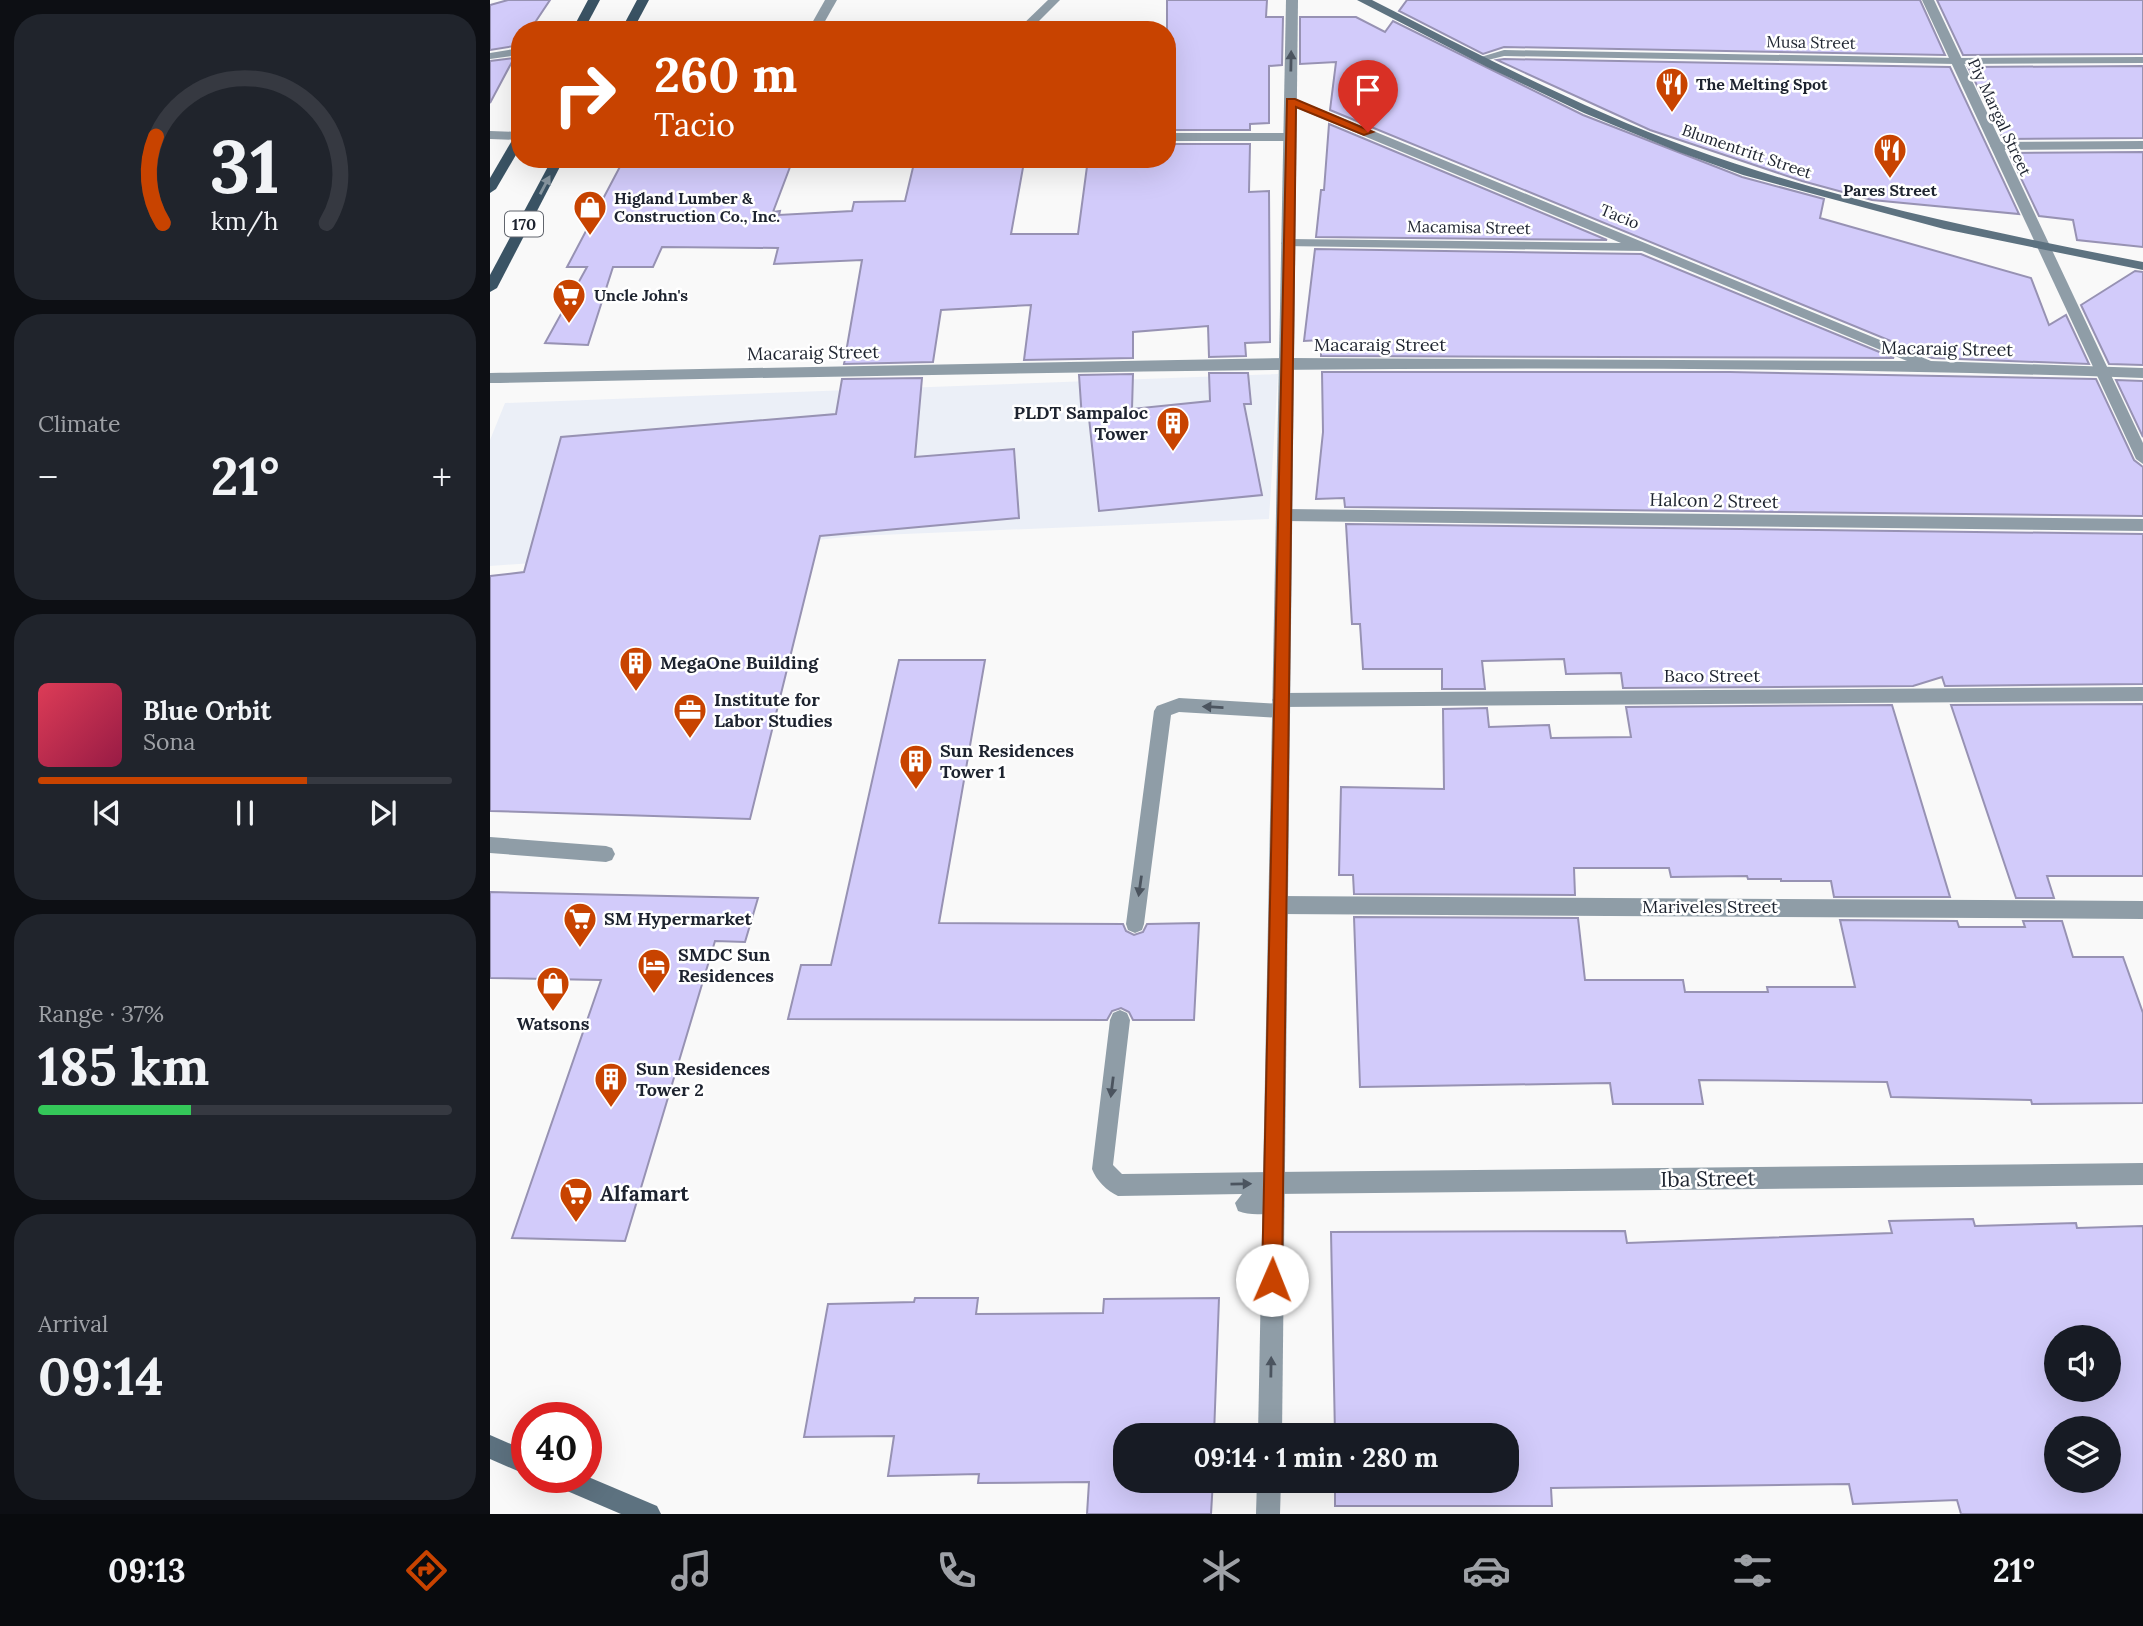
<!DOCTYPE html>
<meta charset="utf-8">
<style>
:root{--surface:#171b24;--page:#20242c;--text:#f1f3f6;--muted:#9ea1a6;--line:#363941;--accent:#c84300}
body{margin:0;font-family:Lora,serif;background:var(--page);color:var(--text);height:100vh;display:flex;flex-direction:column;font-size:26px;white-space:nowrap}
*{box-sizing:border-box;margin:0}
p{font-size:23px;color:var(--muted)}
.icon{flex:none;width:38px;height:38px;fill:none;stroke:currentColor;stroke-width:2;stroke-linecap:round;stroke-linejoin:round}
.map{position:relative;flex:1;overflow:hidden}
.panel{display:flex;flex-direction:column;gap:14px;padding:14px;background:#0d0f14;width:490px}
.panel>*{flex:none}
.top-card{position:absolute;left:21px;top:21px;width:665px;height:147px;border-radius:28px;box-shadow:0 7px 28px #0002;background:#c84300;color:#fff;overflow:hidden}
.fabs{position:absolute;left:1554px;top:1325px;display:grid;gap:14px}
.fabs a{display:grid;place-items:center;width:77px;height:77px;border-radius:50%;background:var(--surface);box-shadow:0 7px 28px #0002;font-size:35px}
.speed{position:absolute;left:21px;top:1402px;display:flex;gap:14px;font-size:35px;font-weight:700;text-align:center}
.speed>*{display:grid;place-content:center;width:91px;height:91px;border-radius:50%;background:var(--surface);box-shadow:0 7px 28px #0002;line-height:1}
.speed .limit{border:10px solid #d22;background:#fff;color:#111}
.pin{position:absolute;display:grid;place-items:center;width:60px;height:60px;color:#fff;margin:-72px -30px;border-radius:50% 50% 50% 0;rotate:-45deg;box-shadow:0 0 7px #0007}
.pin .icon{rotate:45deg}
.me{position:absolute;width:77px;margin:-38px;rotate:1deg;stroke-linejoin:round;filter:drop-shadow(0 0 5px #0008)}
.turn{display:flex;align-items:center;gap:24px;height:147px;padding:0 28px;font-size:32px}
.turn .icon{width:91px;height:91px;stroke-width:2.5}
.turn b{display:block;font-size:49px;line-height:60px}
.big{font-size:52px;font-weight:800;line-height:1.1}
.panel .card{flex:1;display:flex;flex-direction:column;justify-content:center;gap:10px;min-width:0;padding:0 24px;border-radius:28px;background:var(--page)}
.panel .dial{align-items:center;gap:0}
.dial svg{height:182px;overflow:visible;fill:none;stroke:var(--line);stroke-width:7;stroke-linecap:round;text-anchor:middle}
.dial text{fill:var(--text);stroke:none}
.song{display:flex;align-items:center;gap:21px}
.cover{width:84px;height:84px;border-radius:10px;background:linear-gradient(135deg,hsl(350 70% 55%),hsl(340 70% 35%))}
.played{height:7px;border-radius:4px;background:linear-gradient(90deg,var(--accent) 65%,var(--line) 65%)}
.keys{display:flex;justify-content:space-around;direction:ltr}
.heat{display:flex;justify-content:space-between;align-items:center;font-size:38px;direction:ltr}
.charge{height:10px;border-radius:5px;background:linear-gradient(90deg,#34c759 37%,var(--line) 0)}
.trip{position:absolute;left:623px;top:1423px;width:406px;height:70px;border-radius:28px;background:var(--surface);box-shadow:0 7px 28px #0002;font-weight:800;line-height:70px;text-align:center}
.tabs{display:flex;height:112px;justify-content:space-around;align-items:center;background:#090b0e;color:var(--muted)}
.tabs .icon{width:49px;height:49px}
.tabs .selected{color:var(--accent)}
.tabs b{font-size:32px;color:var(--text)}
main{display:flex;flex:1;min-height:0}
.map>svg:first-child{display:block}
.built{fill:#ebeff7}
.building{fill:#d2cbfa;stroke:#9792b3;stroke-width:2;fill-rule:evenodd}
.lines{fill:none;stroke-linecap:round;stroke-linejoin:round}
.service{fill:#8f9da7;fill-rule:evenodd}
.minor{fill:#8f9da7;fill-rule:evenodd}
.tertiary{fill:#8f9da7;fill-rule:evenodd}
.secondary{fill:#5d7280;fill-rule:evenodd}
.primary{fill:#3a5364;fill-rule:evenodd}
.oneway{fill:#4b545f}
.oneway2{fill:#8998a2}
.route{fill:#c84300;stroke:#822c00;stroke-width:2}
.labels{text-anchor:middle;stroke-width:5;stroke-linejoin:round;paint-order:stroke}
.far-street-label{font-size:16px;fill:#1d232f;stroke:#fff}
.far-poi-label{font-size:16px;font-weight:bold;fill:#1d232f;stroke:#fff;text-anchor:start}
.shield{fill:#fff;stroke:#61656d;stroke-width:2}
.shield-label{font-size:16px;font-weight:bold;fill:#1d232f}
.street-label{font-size:18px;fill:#1d232f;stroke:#fff}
.poi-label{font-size:18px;font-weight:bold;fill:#1d232f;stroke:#fff;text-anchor:start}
.near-street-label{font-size:21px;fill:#1d232f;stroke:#fff}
.near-poi-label{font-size:21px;font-weight:bold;fill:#1d232f;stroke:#fff;text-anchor:start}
</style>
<main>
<section class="panel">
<div class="card dial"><svg viewBox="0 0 100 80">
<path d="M14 69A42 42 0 1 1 86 69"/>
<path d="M14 69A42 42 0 0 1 11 31" stroke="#c84300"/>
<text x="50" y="56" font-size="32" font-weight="700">31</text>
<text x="50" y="72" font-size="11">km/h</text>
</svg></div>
<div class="card"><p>Climate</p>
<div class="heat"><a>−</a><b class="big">21°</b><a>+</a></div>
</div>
<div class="card">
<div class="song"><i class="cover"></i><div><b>Blue Orbit</b><p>Sona</p></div></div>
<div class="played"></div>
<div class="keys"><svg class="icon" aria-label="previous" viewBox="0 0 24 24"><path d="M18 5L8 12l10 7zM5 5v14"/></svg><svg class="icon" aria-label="pause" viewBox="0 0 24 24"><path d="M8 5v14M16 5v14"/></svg><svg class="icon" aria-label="next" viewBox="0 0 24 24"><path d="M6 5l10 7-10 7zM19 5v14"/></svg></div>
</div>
<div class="card"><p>Range · 37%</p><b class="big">185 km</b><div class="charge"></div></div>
<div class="card"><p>Arrival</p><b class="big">09:14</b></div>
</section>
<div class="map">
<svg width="1653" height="1514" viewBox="0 0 1653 1514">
<rect width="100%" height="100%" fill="#f9f9f9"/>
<polygon class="built" points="788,374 779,519 366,536 231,550 0,566 0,440 15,403"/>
<g class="building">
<polygon points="18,0 60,0 40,30 30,30 30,45 0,50 0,5"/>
<polygon points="677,0 777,0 776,17 793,17 792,65 779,66 779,123 760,124 760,130 677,130"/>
<polygon points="917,0 1430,0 1455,55 1014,47 993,54 909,11"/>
<polygon points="1447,0 1653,0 1653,54 1473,55"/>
<polygon points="810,17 866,17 895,32 903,21 1093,115 1252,177 1334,199 1330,218 1541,278 1559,325 1576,315 1599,364 1442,358 840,110 846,62 810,64"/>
<polygon points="24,58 0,103 0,61"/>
<polygon points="1014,59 1460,67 1529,214 1382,200 1312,181 1160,130 1007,60"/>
<polygon points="1653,66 1653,138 1513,139 1478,67"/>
<polygon points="839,124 1117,240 826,237 831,190 834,190"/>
<polygon points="677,144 760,144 759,192 779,191 780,342 755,343 756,356 719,357 718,326 643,332 643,358 534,360 541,305 451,310 443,362 354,364 372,260 284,264 288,248 172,247 163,267 123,267 98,345 55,343 97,267 77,267 134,159 303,159 283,212 290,211 289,215 362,211 364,202 415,201 425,159 534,162 521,234 588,234 598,159 677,159"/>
<polygon points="1653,152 1653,247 1587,240 1583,220 1549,216 1519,153"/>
<polygon points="825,249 1151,254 1404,358 831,356 831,340 814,341"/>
<polygon points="1645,271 1653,272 1653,365 1619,364 1591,305"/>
<polygon points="832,372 1240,372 1606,379 1644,460 1653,467 1653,516 855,507 854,498 826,499 833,432"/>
<polygon points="719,373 758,373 761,404 754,404 772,495 609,511 599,418 592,419 589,375 643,374 642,409 720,401"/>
<polygon points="432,378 425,457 524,449 529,518 330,536 260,819 0,811 0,576 34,572 71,437 346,414 352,379"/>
<polygon points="1626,380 1653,381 1653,437"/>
<polygon points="856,524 1653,534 1653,684 1455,686 1452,677 1423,686 1133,688 1131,673 1076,674 1074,659 992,661 995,689 952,689 952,669 873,669 870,624 862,624"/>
<polygon points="409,660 495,660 449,923 633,924 636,931 644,935 653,932 657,924 709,923 704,1020 643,1020 639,1012 631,1008 622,1011 617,1020 298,1019 311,965 341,965"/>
<polygon points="1653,704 1653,876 1557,876 1564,898 1526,898 1461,705"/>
<polygon points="1402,705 1460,897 1344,897 1341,881 1291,881 1291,879 1258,879 1257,876 1181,877 1179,868 1084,868 1085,895 864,894 863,875 849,875 851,787 954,789 953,709 997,708 999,727 1059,725 1061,738 1141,737 1136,707"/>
<polygon points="0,892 268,898 255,942 225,941 135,1241 22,1238 111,980 0,978"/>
<polygon points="864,917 1088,918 1095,980 1193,980 1195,992 1278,992 1277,987 1365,987 1350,920 1467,921 1469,927 1535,927 1533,921 1572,921 1583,957 1633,957 1653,1013 1653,1103 1542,1104 1541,1100 1401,1097 1397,1082 1209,1080 1213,1104 1123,1104 1120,1083 870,1087"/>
<path d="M 1483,1219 L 1485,1226 L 1586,1223 L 1587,1228 L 1653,1226 L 1653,1514 L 1471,1514 L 1467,1500 L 1363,1504 L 1359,1484 L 1061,1488 L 1062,1506 L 845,1506 L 845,1480 L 1017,1480 L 1017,1435 L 845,1435 L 841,1232 L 1135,1231 L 1137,1243 L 1402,1233 L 1399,1221 ZM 1566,1337 L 1619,1337 L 1619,1390 L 1566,1390 ZM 1566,1428 L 1619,1428 L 1619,1480 L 1566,1480 Z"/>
<polygon points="425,1298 488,1298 486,1314 613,1313 614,1299 729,1298 724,1435 635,1435 635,1480 723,1480 721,1514 597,1514 599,1482 488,1483 489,1474 398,1476 404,1436 314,1437 338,1304 424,1302"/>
</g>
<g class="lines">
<g class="service">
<polygon points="335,0 347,0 330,30 318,30"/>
<polygon points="558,0 570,0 540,30 527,30"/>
<polygon points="30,48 30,55 0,59 0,53"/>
<polygon points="1014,50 1466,58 1653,57 1653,63 1466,64 1014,56 990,62 984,59"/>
<polygon points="689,698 791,704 797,706 800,711 797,716 791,718 689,712 681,715 654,924 652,930 645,933 638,930 636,924 664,711 667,706"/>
<polygon points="0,837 116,846 122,848 125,854 122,860 116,862 0,853"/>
<path d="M 630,1010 L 637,1013 L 640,1020 L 623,1165 L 632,1174 L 784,1172 L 791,1176 L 795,1183 L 791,1190 L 786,1193 L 791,1194 L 794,1202 L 791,1210 C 778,1215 761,1216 748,1211 L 745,1203 L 752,1194 L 628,1196 C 617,1191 606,1180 602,1169 L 620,1020 L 623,1013 Z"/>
</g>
<g class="minor">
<path d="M 801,97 L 1441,361 L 1653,368 L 1653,378 C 1102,359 551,373 0,383 L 0,373 L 797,358 L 1417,361 L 1152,251 L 793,246 L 791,243 L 798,239 L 1131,243 L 797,104 L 797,98 Z"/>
<polygon points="0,131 30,132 30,140 0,139"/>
<polygon points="677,133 800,133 806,137 800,141 677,141"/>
<polygon points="1653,141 1653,149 1506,150 1500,146 1506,142"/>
<polygon points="794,509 1653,519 1653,531 794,521 786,515"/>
<polygon points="1653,687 1653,701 791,707 785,705 782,700 785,695 791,693"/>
<polygon points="788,896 1653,901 1653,919 788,914 781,911 779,905 781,899"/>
<polygon points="1653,1163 1653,1185 784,1194 777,1190 773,1183 777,1176 784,1172"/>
</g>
<g class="tertiary">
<polygon points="796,0 808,0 792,1435 768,1435"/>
<polygon points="1432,0 1444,0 1653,443 1653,464 1646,459"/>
<polygon points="767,1480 791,1480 790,1514 766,1514"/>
</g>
<g class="secondary">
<path d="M 867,0 L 882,0 C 986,53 1090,108 1200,148 C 1347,201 1500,232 1653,262 L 1653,270 L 1454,229 L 1253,175 L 1189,152 L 1094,113 L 997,67 Z"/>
<polygon points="0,1435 37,1451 37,1475 0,1459"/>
<polygon points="96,1476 167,1506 171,1514 131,1514 63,1485 59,1477"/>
</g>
<g class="primary">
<polygon points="98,0 110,0 94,30 82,30"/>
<polygon points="147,0 159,0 143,30 131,30"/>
<polygon points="30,133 30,148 6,189 0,193 0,178 24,137"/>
<polygon points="62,159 74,159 7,288 0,292 0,275"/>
</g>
</g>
<defs><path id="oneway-solid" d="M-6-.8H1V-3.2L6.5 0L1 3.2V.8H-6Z" transform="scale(1.75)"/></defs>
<g class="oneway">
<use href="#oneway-solid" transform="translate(801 61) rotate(-89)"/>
<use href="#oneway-solid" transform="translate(723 707) rotate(-177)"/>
<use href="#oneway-solid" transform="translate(650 886) rotate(98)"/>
<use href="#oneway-solid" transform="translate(622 1087) rotate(97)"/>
<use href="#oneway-solid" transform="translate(751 1184) rotate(-1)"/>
<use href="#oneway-solid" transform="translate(781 1367) rotate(-89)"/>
</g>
<use class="oneway2" href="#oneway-solid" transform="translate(55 185) rotate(-62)"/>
<polygon class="route" points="797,99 805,99 883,132 874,135 806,107 792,1280 789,1287 782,1290 775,1287 772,1280"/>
<defs>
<symbol id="restaurant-pin" viewBox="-11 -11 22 30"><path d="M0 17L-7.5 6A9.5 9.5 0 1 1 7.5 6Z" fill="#c84300" stroke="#fff"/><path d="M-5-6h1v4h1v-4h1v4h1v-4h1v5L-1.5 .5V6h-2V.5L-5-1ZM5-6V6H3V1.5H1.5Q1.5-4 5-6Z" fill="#fff"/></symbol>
<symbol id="shop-pin" viewBox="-11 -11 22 30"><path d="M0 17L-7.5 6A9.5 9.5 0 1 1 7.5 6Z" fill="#c84300" stroke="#fff"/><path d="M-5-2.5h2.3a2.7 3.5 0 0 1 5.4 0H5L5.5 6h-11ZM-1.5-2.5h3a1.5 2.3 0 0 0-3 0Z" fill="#fff"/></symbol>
<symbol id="supermarket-pin" viewBox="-11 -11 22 30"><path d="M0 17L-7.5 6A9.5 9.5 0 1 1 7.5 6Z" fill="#c84300" stroke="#fff"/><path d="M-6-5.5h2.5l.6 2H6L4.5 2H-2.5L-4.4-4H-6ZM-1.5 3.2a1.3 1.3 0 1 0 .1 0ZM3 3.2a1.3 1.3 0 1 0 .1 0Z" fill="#fff"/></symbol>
<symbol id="building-pin" viewBox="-11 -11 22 30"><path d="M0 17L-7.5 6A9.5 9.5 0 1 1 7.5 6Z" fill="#c84300" stroke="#fff"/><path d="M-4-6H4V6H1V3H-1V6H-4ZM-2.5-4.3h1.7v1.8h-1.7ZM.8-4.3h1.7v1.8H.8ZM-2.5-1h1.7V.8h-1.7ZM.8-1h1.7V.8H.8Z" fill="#fff"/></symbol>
<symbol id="office-pin" viewBox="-11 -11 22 30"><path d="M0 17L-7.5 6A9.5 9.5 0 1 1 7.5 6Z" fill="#c84300" stroke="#fff"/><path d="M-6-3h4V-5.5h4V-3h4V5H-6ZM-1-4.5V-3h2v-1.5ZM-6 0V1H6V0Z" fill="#fff"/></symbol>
<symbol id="hotel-pin" viewBox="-11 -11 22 30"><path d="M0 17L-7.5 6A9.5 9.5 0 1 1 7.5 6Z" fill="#c84300" stroke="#fff"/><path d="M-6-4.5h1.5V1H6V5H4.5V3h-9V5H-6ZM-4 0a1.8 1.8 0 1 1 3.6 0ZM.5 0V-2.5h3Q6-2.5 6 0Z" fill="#fff"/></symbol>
</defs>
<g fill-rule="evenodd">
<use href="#restaurant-pin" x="1163" y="65" width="38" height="52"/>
<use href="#restaurant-pin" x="1381" y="131" width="38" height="52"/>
<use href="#shop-pin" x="81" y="188" width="38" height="52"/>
<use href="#supermarket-pin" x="60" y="276" width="38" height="52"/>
<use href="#building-pin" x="664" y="404" width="38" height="52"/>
<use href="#building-pin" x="127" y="644" width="38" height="52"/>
<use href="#office-pin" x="181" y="691" width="38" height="52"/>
<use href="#building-pin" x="407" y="742" width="38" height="52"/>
<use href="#supermarket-pin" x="71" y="900" width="38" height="52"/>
<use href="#hotel-pin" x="145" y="946" width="38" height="52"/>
<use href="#shop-pin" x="44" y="964" width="38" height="52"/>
<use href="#building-pin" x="102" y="1060" width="38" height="52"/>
<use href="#supermarket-pin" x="67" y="1175" width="38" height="52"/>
</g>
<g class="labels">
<g class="far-street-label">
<text transform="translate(1321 42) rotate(1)" y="6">Musa Street</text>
<text transform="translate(1510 117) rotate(65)" y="6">Piy Margal Street</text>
<text transform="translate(1257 151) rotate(19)" y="6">Blumentritt Street</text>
<text transform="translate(1130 216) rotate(22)" y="6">Tacio</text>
<text transform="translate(979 227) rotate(1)" y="6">Macamisa Street</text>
</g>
<g class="far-poi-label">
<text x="1206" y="90">The Melting Spot</text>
<text x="1400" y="196" text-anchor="middle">Pares Street</text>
<text x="124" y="204">Higland Lumber &amp;<tspan x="124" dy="18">Construction Co., Inc.</tspan></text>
<text x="104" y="301">Uncle John's</text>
</g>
<rect class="shield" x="15" y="211.5" width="38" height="25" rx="5"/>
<g class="shield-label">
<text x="34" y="230">170</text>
</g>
<g class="street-label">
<text x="890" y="351">Macaraig Street</text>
<text transform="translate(1457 349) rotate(1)" y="6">Macaraig Street</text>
<text transform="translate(323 353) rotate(-1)" y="6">Macaraig Street</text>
<text transform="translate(1224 501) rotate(1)" y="6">Halcon 2 Street</text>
<text x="1222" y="682">Baco Street</text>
<text x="1220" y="913">Mariveles Street</text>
</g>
<g class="poi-label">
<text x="658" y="419" text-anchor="end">PLDT Sampaloc<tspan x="658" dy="21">Tower</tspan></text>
<text x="170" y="669">MegaOne Building</text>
<text x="224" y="706">Institute for<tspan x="224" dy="21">Labor Studies</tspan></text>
<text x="450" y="757">Sun Residences<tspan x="450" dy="21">Tower 1</tspan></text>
<text x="114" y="925">SM Hypermarket</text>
<text x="188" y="961">SMDC Sun<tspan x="188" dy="21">Residences</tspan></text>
<text x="63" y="1030" text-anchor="middle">Watsons</text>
<text x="146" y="1075">Sun Residences<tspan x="146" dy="21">Tower 2</tspan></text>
</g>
<g class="near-street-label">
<text transform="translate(1218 1179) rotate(-1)" y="7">Iba Street</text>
</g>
<g class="near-poi-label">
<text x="110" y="1201">Alfamart</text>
</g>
</g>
</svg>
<div class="fabs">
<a><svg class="icon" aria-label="sound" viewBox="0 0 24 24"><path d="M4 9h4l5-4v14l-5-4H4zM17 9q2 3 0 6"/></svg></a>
<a><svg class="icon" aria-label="layers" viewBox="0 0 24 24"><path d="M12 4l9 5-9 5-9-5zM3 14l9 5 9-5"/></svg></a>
</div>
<div class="speed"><div class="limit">40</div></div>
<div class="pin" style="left:878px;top:132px;background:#d93025"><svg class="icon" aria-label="arrive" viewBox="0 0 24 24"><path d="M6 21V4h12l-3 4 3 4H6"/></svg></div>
<svg class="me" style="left:782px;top:1280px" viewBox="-20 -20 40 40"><circle r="19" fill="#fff"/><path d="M0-13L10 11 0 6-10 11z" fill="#c84300"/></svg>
<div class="trip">09:14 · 1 min · 280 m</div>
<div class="top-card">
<div class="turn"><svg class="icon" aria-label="right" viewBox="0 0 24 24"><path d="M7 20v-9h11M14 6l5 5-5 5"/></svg><div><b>260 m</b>Tacio</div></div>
</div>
</div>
</main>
<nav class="tabs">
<b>09:13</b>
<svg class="icon selected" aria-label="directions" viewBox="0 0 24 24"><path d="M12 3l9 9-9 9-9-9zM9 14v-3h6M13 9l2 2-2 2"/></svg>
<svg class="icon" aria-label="music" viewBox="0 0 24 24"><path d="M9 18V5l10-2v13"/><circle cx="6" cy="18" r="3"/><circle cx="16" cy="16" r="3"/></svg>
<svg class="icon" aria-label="phone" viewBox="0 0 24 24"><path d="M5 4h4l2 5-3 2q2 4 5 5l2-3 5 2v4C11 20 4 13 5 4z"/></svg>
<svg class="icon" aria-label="climate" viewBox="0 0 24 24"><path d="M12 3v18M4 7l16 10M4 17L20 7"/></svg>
<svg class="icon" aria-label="car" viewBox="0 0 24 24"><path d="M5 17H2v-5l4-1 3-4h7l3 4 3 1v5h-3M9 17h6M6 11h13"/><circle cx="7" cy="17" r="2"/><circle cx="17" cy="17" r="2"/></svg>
<svg class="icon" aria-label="filters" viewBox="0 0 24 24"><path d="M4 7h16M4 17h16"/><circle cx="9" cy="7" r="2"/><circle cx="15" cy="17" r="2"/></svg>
<b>21°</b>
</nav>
